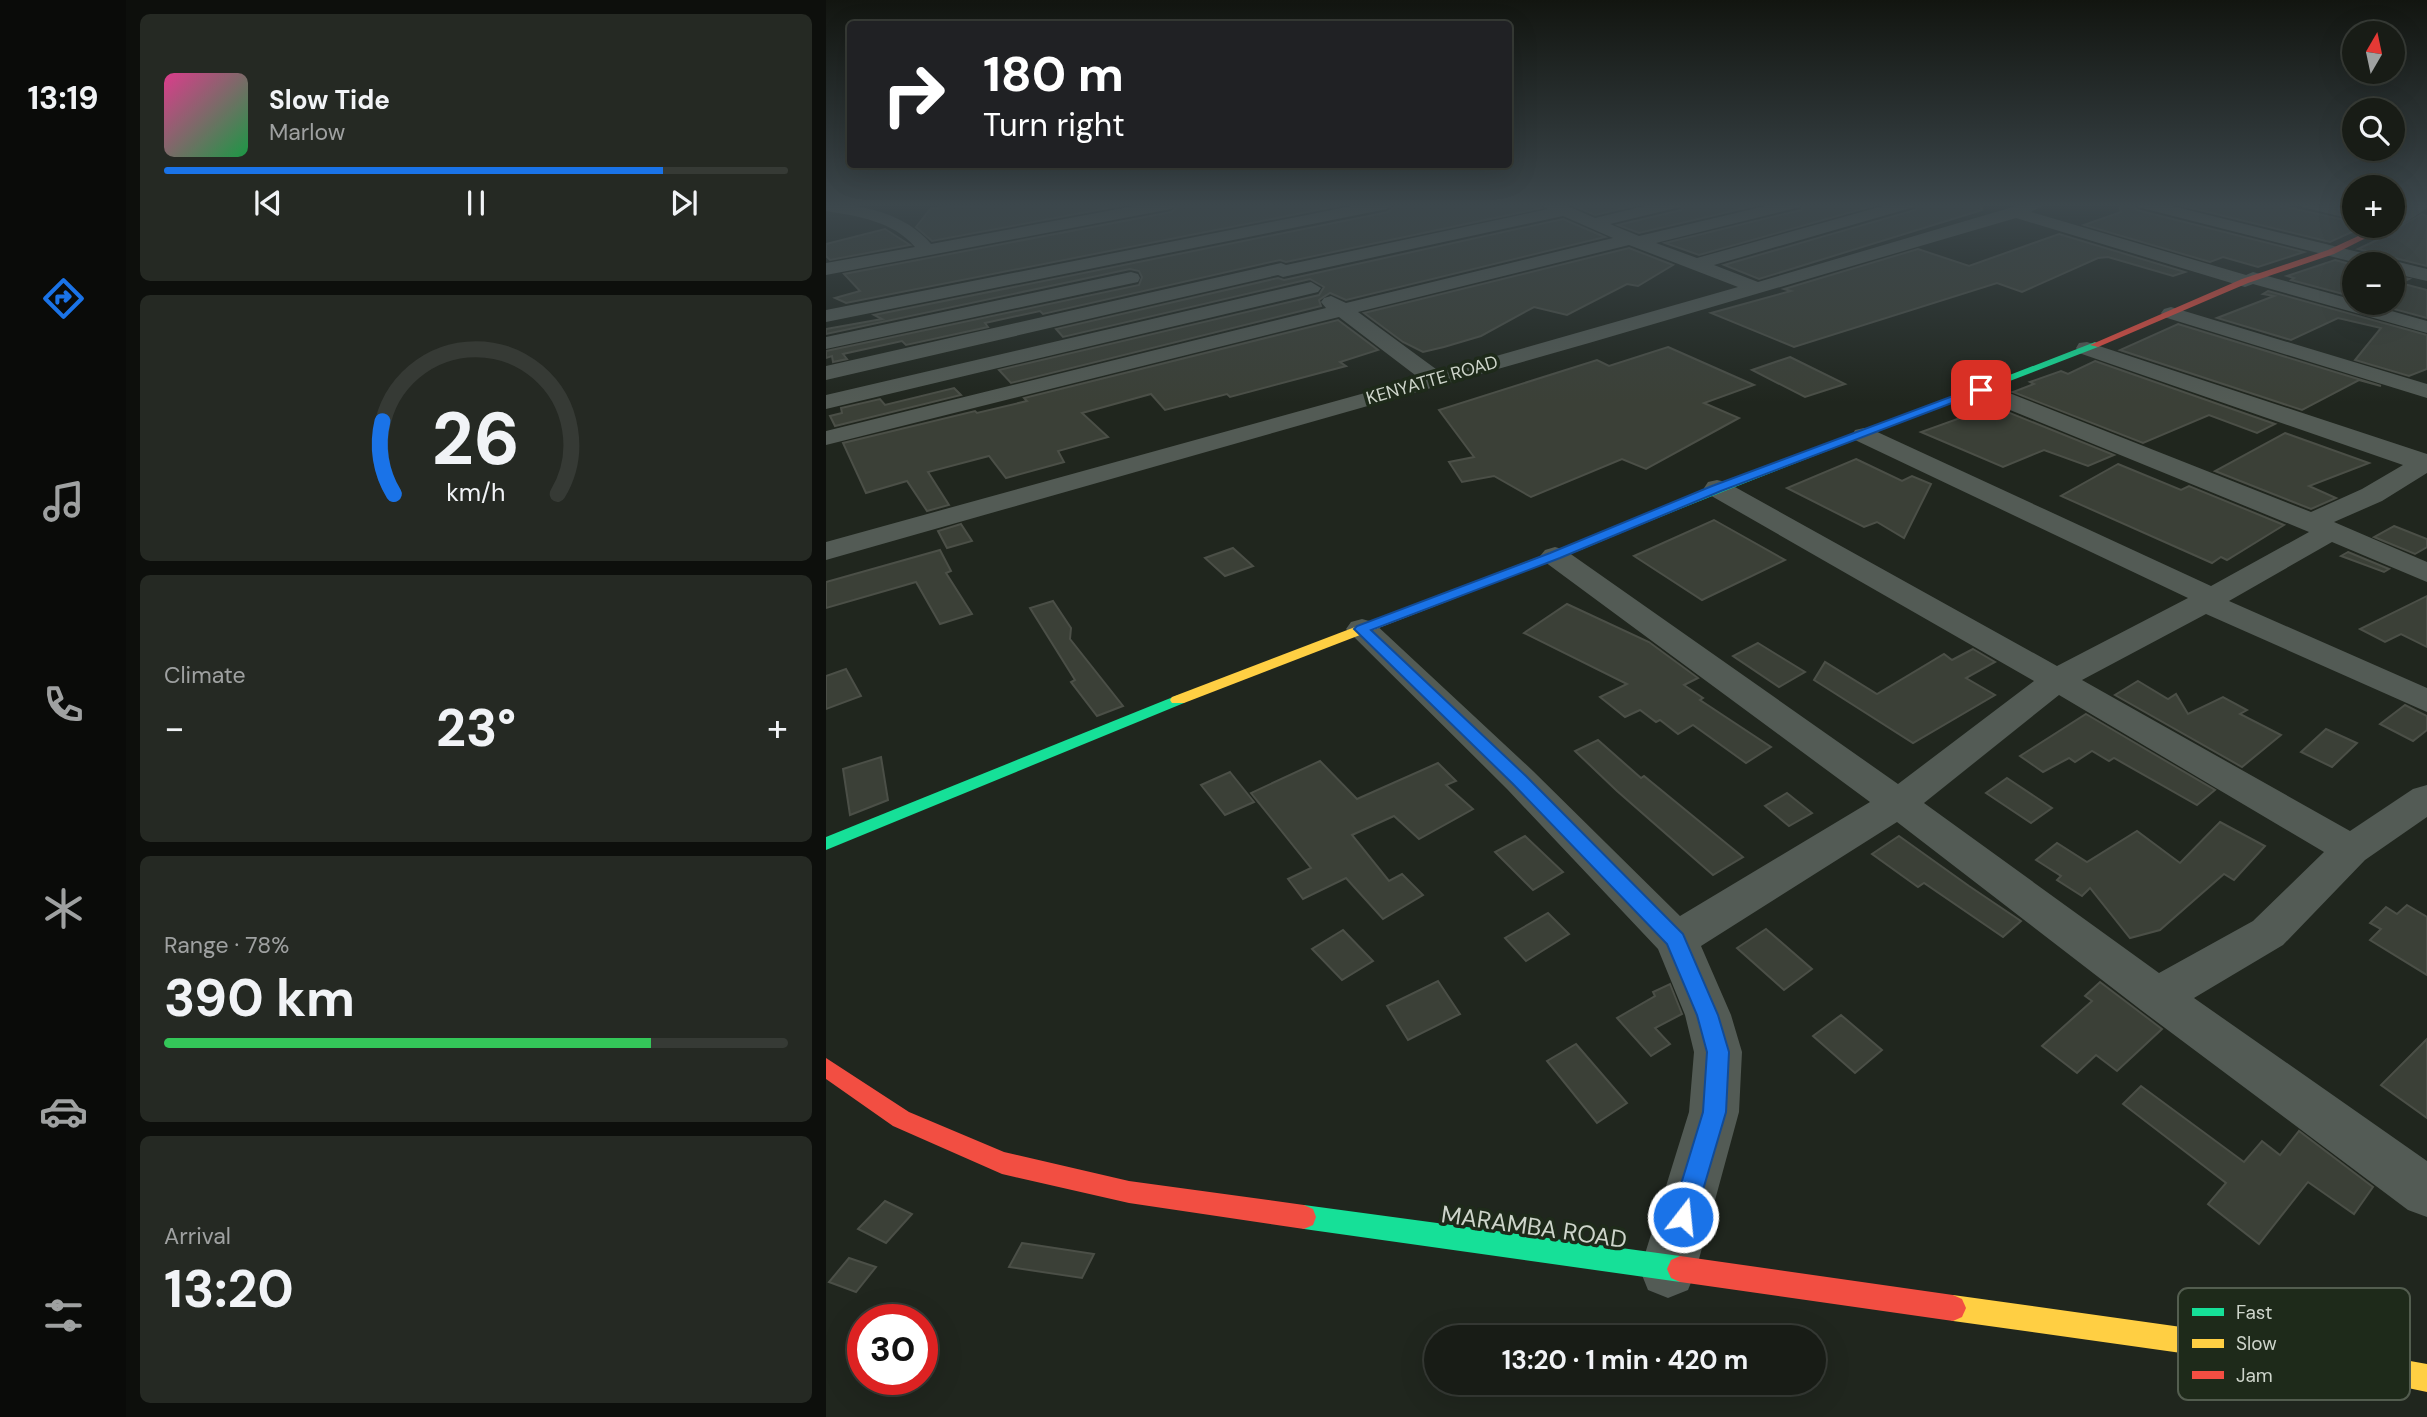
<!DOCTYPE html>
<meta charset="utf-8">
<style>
:root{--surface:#181c16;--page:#252923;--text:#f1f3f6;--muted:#9fa1a1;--line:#363a35;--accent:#1a73e8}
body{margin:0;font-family:"DM Sans",sans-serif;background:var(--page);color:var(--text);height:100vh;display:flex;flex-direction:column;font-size:26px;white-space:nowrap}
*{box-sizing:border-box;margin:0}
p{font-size:23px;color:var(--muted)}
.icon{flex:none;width:38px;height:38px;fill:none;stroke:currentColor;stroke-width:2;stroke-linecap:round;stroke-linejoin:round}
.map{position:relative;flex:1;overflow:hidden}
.details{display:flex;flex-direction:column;gap:14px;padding:14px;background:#0d0f0c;width:700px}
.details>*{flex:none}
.banner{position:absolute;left:21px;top:21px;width:665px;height:147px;border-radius:7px;box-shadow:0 7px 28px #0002,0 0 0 2px var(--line);background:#202124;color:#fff;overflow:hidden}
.needle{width:46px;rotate:9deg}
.tools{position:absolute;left:1516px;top:21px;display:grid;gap:14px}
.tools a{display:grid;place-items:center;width:63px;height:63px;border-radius:50%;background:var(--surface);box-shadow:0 7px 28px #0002,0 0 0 2px var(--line);font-size:35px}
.speed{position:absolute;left:21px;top:1304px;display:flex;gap:14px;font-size:35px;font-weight:700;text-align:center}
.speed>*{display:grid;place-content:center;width:91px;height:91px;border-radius:50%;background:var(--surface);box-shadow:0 7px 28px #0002,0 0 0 2px var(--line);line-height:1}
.speed .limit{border:10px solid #d22;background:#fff;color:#111}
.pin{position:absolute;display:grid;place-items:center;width:60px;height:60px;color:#fff;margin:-30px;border-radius:14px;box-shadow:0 4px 10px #0006}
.me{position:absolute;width:77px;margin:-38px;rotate:16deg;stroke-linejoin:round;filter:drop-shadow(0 0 5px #0008)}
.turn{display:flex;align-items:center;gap:24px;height:147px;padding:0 21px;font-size:32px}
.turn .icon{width:91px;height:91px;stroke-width:2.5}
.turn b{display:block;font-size:49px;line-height:60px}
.big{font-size:52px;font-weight:700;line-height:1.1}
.details .tile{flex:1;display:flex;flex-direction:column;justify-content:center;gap:10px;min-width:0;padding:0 24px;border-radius:10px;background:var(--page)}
.details .dial{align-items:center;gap:0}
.dial svg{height:182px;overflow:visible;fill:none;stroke:var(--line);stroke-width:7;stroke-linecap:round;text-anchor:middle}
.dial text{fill:var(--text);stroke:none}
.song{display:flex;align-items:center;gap:21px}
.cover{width:84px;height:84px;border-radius:10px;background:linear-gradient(135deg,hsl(330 70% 55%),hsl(140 70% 35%))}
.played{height:7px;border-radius:4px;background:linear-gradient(90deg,var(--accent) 80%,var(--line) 80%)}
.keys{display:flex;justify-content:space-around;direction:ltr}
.heat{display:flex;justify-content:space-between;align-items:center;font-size:38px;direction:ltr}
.charge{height:10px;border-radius:5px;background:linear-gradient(90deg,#34c759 78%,var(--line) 0)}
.trip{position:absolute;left:598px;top:1325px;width:402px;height:70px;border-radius:35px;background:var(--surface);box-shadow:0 7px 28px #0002,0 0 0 2px var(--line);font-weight:700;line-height:70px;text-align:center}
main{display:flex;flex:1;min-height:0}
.tab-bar{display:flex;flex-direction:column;width:126px;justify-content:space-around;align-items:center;background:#0a0b09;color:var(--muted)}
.tab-bar .icon{width:49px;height:49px}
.tab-bar .current{color:var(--accent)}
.tab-bar b{font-size:32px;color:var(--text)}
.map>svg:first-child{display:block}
.building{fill:#3b4037;stroke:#4b4f47;stroke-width:2}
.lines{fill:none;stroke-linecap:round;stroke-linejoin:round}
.street{fill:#535b55;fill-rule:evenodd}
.fast{fill:#16e098;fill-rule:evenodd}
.slow{fill:#ffcf43;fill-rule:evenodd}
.jam{fill:#f24e42;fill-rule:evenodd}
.route{fill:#1a73e8;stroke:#114b97;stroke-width:2}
.labels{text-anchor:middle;stroke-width:7;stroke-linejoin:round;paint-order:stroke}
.far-street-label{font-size:18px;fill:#ced5cb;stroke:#1e2a1a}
.near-street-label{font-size:24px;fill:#ced5cb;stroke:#1e2a1a}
.key{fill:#1e2a1a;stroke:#535d4f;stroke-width:2}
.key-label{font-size:19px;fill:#ced5cb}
</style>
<main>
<nav class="tab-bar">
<b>13:19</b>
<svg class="icon current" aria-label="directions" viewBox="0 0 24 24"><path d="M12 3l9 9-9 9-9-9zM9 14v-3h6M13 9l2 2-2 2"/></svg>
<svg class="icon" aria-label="music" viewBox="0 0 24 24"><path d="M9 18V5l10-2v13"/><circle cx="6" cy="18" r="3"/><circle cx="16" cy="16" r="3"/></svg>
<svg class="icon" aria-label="phone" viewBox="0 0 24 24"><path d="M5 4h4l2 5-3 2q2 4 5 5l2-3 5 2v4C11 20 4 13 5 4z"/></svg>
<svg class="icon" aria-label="climate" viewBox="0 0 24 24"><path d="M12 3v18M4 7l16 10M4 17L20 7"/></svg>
<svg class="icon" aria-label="car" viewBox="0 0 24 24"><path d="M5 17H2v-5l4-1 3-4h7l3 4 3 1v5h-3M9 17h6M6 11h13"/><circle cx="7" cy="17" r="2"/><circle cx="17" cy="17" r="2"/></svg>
<svg class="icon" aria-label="filters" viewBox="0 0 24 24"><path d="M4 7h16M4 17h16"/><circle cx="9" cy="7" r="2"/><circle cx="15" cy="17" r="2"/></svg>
</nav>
<section class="details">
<div class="tile">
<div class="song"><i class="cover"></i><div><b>Slow Tide</b><p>Marlow</p></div></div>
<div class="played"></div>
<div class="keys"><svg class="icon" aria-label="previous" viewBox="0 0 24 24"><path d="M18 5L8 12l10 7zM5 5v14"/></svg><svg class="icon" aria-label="pause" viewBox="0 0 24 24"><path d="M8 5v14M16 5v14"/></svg><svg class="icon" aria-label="next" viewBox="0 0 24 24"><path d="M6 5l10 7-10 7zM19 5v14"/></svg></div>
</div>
<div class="tile dial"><svg viewBox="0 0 100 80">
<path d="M14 69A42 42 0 1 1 86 69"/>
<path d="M14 69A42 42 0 0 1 9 37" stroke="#1a73e8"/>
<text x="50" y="56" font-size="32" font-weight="700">26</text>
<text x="50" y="72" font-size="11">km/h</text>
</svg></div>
<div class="tile"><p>Climate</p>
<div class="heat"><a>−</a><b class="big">23°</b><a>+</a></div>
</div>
<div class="tile"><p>Range · 78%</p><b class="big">390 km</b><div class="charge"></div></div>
<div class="tile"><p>Arrival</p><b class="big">13:20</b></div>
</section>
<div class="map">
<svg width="1601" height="1417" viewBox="0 0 1601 1417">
<rect width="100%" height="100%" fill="#20261e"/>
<g class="building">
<polygon points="192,204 304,204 106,241 90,227 105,208"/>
<polygon points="355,204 522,204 20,303 9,298 34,291 18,274 345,212"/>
<polygon points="571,204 712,204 716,208 460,262 454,260 217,314 214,311 159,323 162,327 80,345 76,341 17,354 21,359 7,362 6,356 0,358 0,351 313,285 316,277 313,271 304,269 0,334 0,329 56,319 48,315 562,212"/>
<polygon points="744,204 816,204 769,215"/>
<polygon points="859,204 936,204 813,233 792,225 855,210"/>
<polygon points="979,204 1054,204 873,255 839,243 975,210"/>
<polygon points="1093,204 1155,204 1156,210 933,279 898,265 1089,210"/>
<polygon points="1293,204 1307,204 1311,210 1478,252 1432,267 1397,257 1384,262 1258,225 1295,212"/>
<polygon points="1349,204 1447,204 1528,222 1528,226 1539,226 1504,242"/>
<polygon points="1596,214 1601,216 1601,266 1532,249 1568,232 1571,228"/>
<polygon points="737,219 779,237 520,300 504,293 493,300 495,306 185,383 173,370 493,295 498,287 484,279 237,337 230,329 452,278 458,280"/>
<polygon points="59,229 84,245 4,260 0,256 0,244"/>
<polygon points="1233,234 1359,272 1347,276 1282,257 1272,258 1196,292 1171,283 968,347 885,313 965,291 958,289 1092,249 1143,266"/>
<polygon points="803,248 847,265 812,286 801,284 741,315 708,307 655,336 618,347 597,352 577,342 538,313"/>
<polygon points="1509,260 1528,265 1528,297 1465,280 1468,278 1461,276"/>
<polygon points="1566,276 1583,279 1574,283 1601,290 1601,318 1546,303 1566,303"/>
<polygon points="1442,291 1601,335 1601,369 1583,376 1529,360 1555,328 1512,318 1465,340 1391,318 1448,296 1437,294"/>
<polygon points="512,320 552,350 514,362 520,366 404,397 401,394 339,410 325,394 256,413 282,437 232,451 238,462 180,478 163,456 102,472 123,505 101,511 81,481 40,493 17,443 149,411 151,413 201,401 198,398"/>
<polygon points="1352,324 1555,386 1533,380 1476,410 1294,350"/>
<polygon points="842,347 928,385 878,403 913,418 820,469 796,459 705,497 668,476 636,482 623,462 648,457 613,410 771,360 783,366"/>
<polygon points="964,357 1019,384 979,397 926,370"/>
<polygon points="1269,361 1449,424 1431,433 1383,415 1317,443 1187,392 1208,384 1204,382 1235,371 1242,374"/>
<polygon points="128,388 135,395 9,426 4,416 16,413 15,408 54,399 59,405"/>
<polygon points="1159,403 1288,455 1262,466 1218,450 1177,467 1095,432 1165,407 1157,404"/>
<polygon points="1459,433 1543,463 1483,486 1510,498 1485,509 1389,471"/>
<polygon points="1030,459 1076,481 1086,476 1105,484 1078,538 1051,522 1038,527 961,488"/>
<polygon points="1292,464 1355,490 1363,486 1458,525 1401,560 1395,557 1386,563 1235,496"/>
<polygon points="888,520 959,560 876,600 808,556"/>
<polygon points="135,524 146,541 121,548 112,531"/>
<polygon points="1568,526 1601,539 1601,547 1589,554 1548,537"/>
<polygon points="407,548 427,566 399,576 379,558"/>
<polygon points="114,550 125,571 120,573 146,614 114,624 90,582 0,608 0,582"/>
<polygon points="1522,552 1563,569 1558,572 1515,556"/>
<polygon points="1601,596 1601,647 1575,634 1559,642 1534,629"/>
<polygon points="227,601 245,628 244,639 297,706 271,716 245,682 249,680 204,608"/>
<polygon points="741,604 823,642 872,678 858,685 877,698 874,700 945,747 920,763 867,725 852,734 834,720 830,722 814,710 799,717 774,697 801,684 698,633"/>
<polygon points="932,643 979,672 953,687 907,656"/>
<polygon points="1147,649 1169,662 1140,678 1169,695 1087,743 988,680 999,662 1051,694 1118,654 1126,660"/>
<polygon points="20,669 35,696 0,709 0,676"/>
<polygon points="1312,681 1342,699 1350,694 1362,714 1397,697 1421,710 1414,714 1455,735 1416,767 1289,695"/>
<polygon points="1579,705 1601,716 1601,730 1587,741 1554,724"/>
<polygon points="1260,714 1389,790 1371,805 1288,758 1283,761 1266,751 1249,762 1243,758 1217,772 1194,756"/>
<polygon points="1500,729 1531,743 1506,767 1475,752"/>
<polygon points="772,740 815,778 818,776 917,857 887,875 791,791 749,751"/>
<polygon points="55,757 62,800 24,815 17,769"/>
<polygon points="494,761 531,799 612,763 630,781 620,785 647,809 593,839 568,816 526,835 563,881 576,874 597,895 557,919 520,878 477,899 462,879 485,868 425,793"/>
<polygon points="404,772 428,802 399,815 375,785"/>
<polygon points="1181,778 1226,808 1205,823 1160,793"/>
<polygon points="961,793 986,813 963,826 939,806"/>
<polygon points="1394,822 1439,846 1408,880 1398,874 1334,930 1304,938 1264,888 1256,896 1231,880 1235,876 1210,860 1231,843 1261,862 1311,831 1354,863"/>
<polygon points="699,836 737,872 707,890 669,852"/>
<polygon points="1073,836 1143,886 1195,921 1177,937 1098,883 1092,887 1046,854"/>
<polygon points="1581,905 1601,917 1601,975 1544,940 1555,929 1544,923 1560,907 1571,914"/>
<polygon points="722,913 743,934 700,961 679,938"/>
<polygon points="940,929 986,969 958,990 911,948"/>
<polygon points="517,930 547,961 516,980 486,949"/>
<polygon points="612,981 634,1014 582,1040 561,1006"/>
<polygon points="1274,982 1336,1029 1291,1071 1270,1055 1251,1073 1216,1046 1266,1001 1259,996"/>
<polygon points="844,984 856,1014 829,1028 844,1044 825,1056 791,1018 829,996 827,992"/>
<polygon points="1015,1015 1056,1050 1029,1073 987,1036"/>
<polygon points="1601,1039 1601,1118 1555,1085"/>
<polygon points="750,1044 801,1103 771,1123 721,1061"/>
<polygon points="1315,1086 1418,1162 1436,1141 1454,1155 1473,1131 1547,1187 1528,1214 1482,1182 1433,1244 1382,1204 1400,1183 1297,1104"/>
<polygon points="59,1201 86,1214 60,1243 32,1229"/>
<polygon points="196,1243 268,1254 256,1278 183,1267"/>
<polygon points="23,1258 50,1267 30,1292 3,1282"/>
</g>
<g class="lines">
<g class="street">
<path d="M 0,204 C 37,204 80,214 105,244 L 319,204 L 353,204 L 345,209 L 0,275 L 0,263 L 89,247 C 67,221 31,216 0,211 Z"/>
<polygon points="536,204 569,204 561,209 0,322 0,310"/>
<path d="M 715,204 L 737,204 L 769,218 L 827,204 L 856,204 L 854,207 L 784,224 L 813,236 L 948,204 L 976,204 L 974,207 L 830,243 L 871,258 L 1064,204 L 1090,204 L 1088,207 L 888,265 L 932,282 L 1197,204 L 1219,204 L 1205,212 L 1420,275 L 1427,272 L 1434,274 L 1528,300 L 1528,303 L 1537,303 L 1601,321 L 1601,333 L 1427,284 L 1419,287 L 1412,285 L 1190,218 L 763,343 L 0,560 L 0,542 L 593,378 L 513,317 L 0,445 L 0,431 L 500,308 L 495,302 L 498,298 L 505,296 L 520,303 L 787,238 L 737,216 L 457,277 L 452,275 L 0,380 L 0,366 L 455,263 L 460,265 L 722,209 ZM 803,245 L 912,287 L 614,372 L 532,312 Z"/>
<polygon points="1310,204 1338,204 1601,269 1601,281 1566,273 1566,264 1535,264 1312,207"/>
<polygon points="1475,204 1503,204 1528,210 1528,220 1477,207"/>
<path d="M 1585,204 L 1601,204 L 1601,208 C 1589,216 1575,228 1561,226 L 1566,226 L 1566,215 Z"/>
<polygon points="305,272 312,274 314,278 312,282 0,349 0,337"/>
<polygon points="485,282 495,288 492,292 0,409 0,395"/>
<polygon points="1345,307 1601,384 1601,398 1338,317 1335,313 1338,309"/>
<path d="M 1261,342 L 1601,454 L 1601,473 L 1556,501 L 1508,522 L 1601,562 L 1601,582 L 1506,542 L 1403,601 L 1601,688 L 1601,712 L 1380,614 L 1256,680 L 1524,831 L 1587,789 L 1601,785 L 1601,817 L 1539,860 L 1457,945 L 1368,998 L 1601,1161 L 1601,1217 L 1582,1210 L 1315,1010 L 1071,822 L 875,946 L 905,1015 L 916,1052 L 913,1112 L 870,1270 L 862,1290 L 842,1298 L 822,1290 L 814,1270 L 863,1112 L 868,1052 L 859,1015 L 832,949 L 681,789 L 520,629 L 525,622 L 536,619 L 547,622 L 707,771 L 854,916 L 1044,802 L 719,562 L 714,556 L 719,550 L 729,547 L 739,550 L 1072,784 L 1208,681 L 882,494 L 878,488 L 882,482 L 891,480 L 900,482 L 1231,666 L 1362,598 L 1029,440 L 1026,435 L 1029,430 L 1038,428 L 1047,430 L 1385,586 L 1483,532 L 1147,395 L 1143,390 L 1147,385 L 1163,385 L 1485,512 L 1536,489 L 1577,465 L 1253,353 L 1250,348 L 1253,343 ZM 1233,695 L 1498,852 L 1427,921 L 1333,973 L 1098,803 Z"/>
</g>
<g class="fast">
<path d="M 1269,342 L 1274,345 L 1272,347 C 1100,414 927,477 757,549 L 747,549 L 745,546 L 887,485 L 1034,433 Z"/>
<polygon points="352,695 360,700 358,703 0,850 0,837"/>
<polygon points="478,1205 854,1256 863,1260 867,1269 863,1278 854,1282 478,1229 469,1225 466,1217 469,1209"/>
</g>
<g class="slow">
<polygon points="752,542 757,543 757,549 358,703 346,703 344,700 346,697"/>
<polygon points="1127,1295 1534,1352 1601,1364 1601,1392 1534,1378 1127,1321 1118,1317 1114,1308 1118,1299"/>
</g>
<g class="jam">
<polygon points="1554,226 1564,226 1508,254 1422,283 1272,347 1264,345 1416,279 1502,250"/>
<polygon points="0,1058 83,1112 178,1152 303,1181 478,1205 487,1209 490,1217 487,1225 478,1229 303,1203 176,1174 67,1126 0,1079"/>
<polygon points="854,1256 1127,1295 1136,1299 1140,1308 1136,1317 1127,1321 854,1282 845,1278 841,1269 845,1260"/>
</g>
</g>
<linearGradient id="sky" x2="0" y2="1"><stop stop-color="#121510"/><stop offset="0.51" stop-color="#3c474c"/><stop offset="1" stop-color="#3c474c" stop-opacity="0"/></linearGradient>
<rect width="1601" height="402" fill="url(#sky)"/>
<polygon class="route" points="1151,387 1160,390 895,491 734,558 545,630 700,776 857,934 892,1015 903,1052 900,1112 869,1217 866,1226 857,1229 848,1226 845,1217 877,1112 881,1052 871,1015 841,944 687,784 528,629 531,626 724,553 886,486"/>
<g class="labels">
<g class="far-street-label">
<text transform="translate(606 380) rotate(-16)" y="6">KENYATTE ROAD</text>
</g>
<g class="near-street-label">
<text transform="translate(708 1227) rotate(8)" y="8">MARAMBA ROAD</text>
</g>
</g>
<rect x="1352" y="1288" width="232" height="112" rx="10" class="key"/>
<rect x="1366" y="1308" width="32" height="8" fill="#16e098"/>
<rect x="1366" y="1339" width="32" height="9" fill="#ffcf43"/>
<rect x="1366" y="1371" width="32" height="8" fill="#f24e42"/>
<g class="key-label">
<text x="1410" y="1319">Fast</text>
<text x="1410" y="1350">Slow</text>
<text x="1410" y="1382">Jam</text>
</g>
</svg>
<div class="tools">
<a><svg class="needle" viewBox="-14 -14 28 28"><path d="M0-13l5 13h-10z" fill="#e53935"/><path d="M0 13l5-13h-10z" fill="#9fa1a1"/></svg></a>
<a><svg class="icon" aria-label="search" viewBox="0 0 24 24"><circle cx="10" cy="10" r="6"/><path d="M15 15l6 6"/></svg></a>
<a>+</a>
<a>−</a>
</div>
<div class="speed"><div class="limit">30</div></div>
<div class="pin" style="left:1155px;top:390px;background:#d93025"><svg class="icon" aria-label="arrive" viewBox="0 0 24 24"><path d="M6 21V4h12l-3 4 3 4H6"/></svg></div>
<svg class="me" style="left:857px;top:1217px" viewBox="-20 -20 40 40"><circle r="17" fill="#1a73e8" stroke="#fff" stroke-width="3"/><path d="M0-11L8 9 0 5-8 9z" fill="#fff"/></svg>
<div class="trip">13:20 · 1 min · 420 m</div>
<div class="banner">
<div class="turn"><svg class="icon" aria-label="right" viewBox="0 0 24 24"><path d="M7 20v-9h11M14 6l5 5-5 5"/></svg><div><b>180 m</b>Turn right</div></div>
</div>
</div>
</main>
